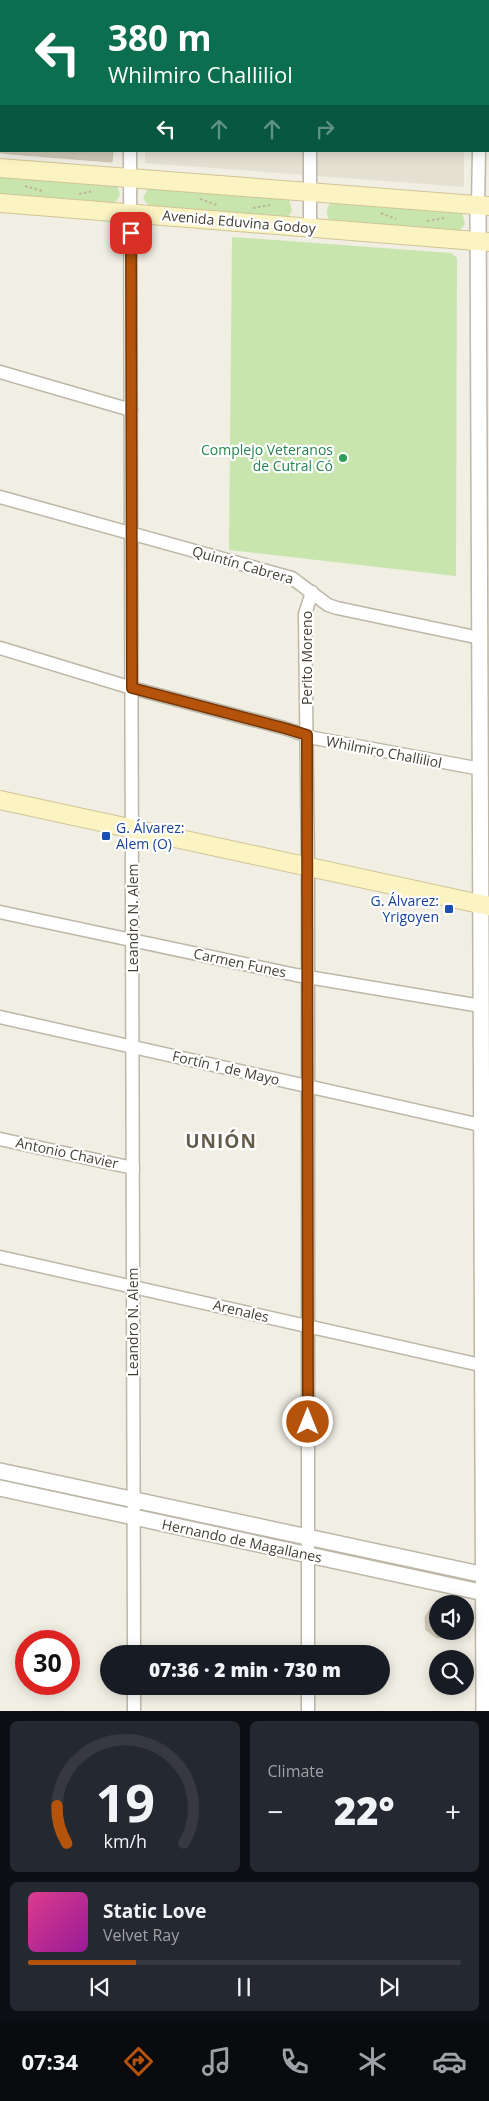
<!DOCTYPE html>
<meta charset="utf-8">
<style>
:root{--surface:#171b24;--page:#242831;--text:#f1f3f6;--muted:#9ea1a6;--line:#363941;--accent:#b45309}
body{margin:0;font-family:"Open Sans",sans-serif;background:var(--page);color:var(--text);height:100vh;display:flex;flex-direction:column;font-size:19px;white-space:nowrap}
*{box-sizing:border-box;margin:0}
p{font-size:16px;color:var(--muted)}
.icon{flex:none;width:28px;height:28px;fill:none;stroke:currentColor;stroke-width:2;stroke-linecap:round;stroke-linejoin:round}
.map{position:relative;height:1711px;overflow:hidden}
.side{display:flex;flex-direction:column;gap:10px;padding:10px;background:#0d0f14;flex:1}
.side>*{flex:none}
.guide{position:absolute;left:0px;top:0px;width:490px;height:152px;box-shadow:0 2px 12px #0003;background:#0b6e4f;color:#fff;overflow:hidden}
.controls{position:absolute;left:429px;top:1595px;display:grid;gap:10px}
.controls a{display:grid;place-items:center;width:45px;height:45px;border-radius:50%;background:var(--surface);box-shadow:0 2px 12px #0003;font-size:25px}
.speed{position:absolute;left:15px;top:1630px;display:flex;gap:10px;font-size:25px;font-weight:700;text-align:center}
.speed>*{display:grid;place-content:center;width:65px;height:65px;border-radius:50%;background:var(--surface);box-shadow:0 2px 12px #0003;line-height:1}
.speed .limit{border:8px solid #d22;background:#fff;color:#111}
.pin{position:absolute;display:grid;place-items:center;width:42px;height:42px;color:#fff;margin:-21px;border-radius:10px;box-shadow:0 2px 8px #0006}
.me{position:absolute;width:55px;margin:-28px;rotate:0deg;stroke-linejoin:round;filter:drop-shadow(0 0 4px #0008)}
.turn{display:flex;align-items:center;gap:18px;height:105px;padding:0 25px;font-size:22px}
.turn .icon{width:65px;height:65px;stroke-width:2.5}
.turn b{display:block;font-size:35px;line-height:42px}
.lanes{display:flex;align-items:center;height:48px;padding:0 25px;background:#0003;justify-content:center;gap:25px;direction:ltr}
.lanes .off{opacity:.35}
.big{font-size:38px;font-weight:800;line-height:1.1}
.side .widget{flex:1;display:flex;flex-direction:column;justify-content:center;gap:8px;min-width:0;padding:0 18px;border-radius:8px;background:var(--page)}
.side .dial{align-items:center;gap:0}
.dial svg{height:130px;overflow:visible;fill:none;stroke:var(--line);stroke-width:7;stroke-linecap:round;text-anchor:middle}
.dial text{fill:var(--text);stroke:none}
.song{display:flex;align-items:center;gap:15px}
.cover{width:60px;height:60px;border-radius:8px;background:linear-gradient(135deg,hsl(330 70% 55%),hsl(300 70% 35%))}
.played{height:5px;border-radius:2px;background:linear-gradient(90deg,var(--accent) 25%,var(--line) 25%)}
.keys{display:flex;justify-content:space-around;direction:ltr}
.heat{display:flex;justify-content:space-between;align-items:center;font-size:28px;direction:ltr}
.side .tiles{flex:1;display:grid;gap:10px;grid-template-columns:1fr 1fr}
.widget:last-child{grid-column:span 2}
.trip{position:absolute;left:100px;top:1645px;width:290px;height:50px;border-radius:25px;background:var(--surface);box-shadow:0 2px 12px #0003;font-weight:800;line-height:50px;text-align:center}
.menu{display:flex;height:80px;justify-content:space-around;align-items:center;background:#090b0e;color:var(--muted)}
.menu .icon{width:35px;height:35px}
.menu .selected{color:var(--accent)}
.menu b{font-size:22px;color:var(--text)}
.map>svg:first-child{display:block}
.residential{fill:#e5e1d2}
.green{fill:#c8e5ae}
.building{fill:#d2cbba;stroke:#cdc3ae}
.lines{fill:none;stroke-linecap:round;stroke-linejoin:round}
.minor-casing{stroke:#bcb7a7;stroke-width:15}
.tertiary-casing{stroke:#bcb7a7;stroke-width:18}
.secondary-casing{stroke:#d0c496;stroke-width:20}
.path{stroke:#bdb399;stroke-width:2;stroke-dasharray:2.5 2.5;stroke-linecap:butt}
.minor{stroke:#fff;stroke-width:12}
.tertiary{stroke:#fff;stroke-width:15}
.secondary{stroke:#fcf3c3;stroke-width:18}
.route-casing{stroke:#753606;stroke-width:12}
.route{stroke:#b45309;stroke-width:9}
.leisure-dot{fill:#2e9e5b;stroke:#fff;stroke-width:2}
.transit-dot{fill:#1a4fb4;stroke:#fff;stroke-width:2}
.labels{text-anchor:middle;stroke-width:4.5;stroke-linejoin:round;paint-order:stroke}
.street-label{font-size:14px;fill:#433f34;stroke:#fff}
.leisure-label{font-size:14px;fill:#27864d;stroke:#fff;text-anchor:end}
.transit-label{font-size:14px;fill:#164399;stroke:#fff;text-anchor:start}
.district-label{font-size:19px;font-weight:bold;letter-spacing:1px;fill:#665d4c;stroke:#fff}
</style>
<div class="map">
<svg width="489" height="1711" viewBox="0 0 489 1711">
<rect width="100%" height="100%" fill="#f1eee4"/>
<g class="residential">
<polygon points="0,0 463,0 463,1 1,1 1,15"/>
<polygon points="145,151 464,151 464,187 145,163"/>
</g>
<g class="green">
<polygon points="0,174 116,184 120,194 117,200 111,204 0,197"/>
<polygon points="148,188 289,199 292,211 288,217 150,208 143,198"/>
<path d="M 333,201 L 462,212 L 465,224 L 458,232 L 332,223 C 325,216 325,207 333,201 Z"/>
<polygon points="232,237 451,253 457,258 456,576 229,550"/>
</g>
<g class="building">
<polygon points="1,105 1,151 74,151 74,159 0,153"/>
<polygon points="74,151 113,151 112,162 74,159"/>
<polygon points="438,1605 438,1631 455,1631 451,1636 437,1638 426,1630 425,1617 432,1606"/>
</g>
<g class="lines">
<defs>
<g id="minor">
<polyline points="130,0 130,1"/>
<polyline points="311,1 311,0"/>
<polyline points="480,1 480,0"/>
<polyline points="0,31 1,31"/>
<polyline points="130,151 134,1654"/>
<polyline points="478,205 479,151"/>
<polyline points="310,227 310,151"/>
<polyline points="0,372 131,410"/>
<polyline points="0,497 292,578 328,605 337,608 480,638"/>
<polyline points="0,648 132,688 284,728 314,738 481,769"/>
<polyline points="0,912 296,975 481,1006"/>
<polyline points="0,1017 489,1127"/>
<polyline points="0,1139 133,1168"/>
<polyline points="0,1257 489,1367"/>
<polyline points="308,1654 308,867 305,614 312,592"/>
<polyline points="134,1686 134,1711"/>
<polyline points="308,1686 308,1711"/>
</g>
<g id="tertiary">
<polyline points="478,205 484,1711"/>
<polyline points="0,1471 489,1576"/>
<polyline points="0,1488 489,1594"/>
</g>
<g id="secondary">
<polyline points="0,168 489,206"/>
<polyline points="0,203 489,242"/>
<polyline points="0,800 489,906"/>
</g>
</defs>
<use href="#minor" class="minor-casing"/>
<use href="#tertiary" class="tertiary-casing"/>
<use href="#secondary" class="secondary-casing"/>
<g class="path">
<polyline points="25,186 43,191"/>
<polyline points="79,194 94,191"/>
<polyline points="200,199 217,205"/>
<polyline points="253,208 270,205"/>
<polyline points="381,213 396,219"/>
<polyline points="427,221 444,218"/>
</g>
<use href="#minor" class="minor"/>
<use href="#tertiary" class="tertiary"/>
<use href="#secondary" class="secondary"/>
</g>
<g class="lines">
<defs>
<polyline id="route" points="131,233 132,688 284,728 307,735 308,1422"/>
</defs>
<use href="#route" class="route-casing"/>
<use href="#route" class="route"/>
</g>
<circle class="leisure-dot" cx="343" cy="458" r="5"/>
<g class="transit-dot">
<rect x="101" y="831" width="10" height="10" rx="2.5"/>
<rect x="444" y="904" width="10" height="10" rx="2.5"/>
</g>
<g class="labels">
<g class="street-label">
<text transform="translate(239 222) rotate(5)" y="5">Avenida Eduvina Godoy</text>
<text transform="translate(243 565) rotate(16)" y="5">Quintín Cabrera</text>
<text transform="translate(307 658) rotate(-90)" y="5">Perito Moreno</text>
<text transform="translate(384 752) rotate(11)" y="5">Whilmiro Challiliol</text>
<text transform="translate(133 918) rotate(-90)" y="5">Leandro N. Alem</text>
<text transform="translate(240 963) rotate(12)" y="5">Carmen Funes</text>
<text transform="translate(226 1068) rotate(13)" y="5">Fortín 1 de Mayo</text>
<text transform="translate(67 1153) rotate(12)" y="5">Antonio Chavier</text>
<text transform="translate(241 1311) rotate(13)" y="5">Arenales</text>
<text transform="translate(133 1322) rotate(-90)" y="5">Leandro N. Alem</text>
<text transform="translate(242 1541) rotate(12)" y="5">Hernando de Magallanes</text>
</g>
<g class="leisure-label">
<text x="333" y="455">Complejo Veteranos<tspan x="333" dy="16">de Cutral Có</tspan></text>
</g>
<g class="transit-label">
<text x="116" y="833">G. Álvarez:<tspan x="116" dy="16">Alem (O)</tspan></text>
<text x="439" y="906" text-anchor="end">G. Álvarez:<tspan x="439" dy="16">Yrigoyen</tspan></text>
</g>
<g class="district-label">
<text x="221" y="1148">UNIÓN</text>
</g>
</g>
</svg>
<div class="controls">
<a><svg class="icon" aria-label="sound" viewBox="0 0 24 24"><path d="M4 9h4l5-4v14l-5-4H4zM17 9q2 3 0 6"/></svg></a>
<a><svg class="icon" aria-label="search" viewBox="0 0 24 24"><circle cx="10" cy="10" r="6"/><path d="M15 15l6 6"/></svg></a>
</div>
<div class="speed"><div class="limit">30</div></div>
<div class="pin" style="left:131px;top:233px;background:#d93025"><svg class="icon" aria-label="arrive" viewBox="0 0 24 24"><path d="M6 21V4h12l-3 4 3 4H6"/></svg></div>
<svg class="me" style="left:308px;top:1422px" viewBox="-20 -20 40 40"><circle r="17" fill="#b45309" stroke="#fff" stroke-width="3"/><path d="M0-11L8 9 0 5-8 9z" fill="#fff"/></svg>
<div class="trip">07:36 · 2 min · 730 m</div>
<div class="guide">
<div class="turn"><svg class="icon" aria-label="left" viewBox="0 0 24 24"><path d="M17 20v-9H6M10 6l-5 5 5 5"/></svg><div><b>380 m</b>Whilmiro Challiliol</div></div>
<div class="lanes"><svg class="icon" aria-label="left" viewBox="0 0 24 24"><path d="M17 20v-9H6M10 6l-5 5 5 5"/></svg><svg class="icon off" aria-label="ahead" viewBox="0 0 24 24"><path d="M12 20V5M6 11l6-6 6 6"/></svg><svg class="icon off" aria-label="ahead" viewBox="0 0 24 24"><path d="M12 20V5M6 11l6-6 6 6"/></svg><svg class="icon off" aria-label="right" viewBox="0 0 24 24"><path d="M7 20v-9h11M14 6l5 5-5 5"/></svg></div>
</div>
</div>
<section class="side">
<div class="tiles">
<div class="widget dial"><svg viewBox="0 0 100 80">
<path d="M14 69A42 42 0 1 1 86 69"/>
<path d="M14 69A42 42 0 0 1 8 46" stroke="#b45309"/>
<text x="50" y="56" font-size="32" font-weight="700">19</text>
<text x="50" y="72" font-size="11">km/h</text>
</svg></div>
<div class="widget"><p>Climate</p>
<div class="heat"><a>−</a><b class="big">22°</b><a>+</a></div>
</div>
<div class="widget">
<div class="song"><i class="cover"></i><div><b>Static Love</b><p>Velvet Ray</p></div></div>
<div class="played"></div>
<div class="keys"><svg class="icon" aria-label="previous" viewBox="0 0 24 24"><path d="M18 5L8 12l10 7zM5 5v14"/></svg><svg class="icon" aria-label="pause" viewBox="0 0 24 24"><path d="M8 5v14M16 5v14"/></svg><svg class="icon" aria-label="next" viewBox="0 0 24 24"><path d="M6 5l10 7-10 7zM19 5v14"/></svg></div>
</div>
</div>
</section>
<nav class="menu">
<b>07:34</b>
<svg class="icon selected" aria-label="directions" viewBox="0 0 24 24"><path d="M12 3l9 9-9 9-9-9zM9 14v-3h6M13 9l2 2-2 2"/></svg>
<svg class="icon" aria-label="music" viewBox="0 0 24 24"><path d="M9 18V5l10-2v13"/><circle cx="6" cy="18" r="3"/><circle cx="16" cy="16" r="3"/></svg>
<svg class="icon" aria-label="phone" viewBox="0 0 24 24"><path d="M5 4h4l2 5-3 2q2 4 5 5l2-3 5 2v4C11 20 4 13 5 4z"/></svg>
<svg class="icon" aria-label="climate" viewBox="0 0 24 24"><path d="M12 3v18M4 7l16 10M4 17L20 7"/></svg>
<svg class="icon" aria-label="car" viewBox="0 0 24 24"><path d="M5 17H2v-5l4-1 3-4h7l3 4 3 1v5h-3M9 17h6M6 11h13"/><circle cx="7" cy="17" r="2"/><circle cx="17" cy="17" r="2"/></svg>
</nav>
